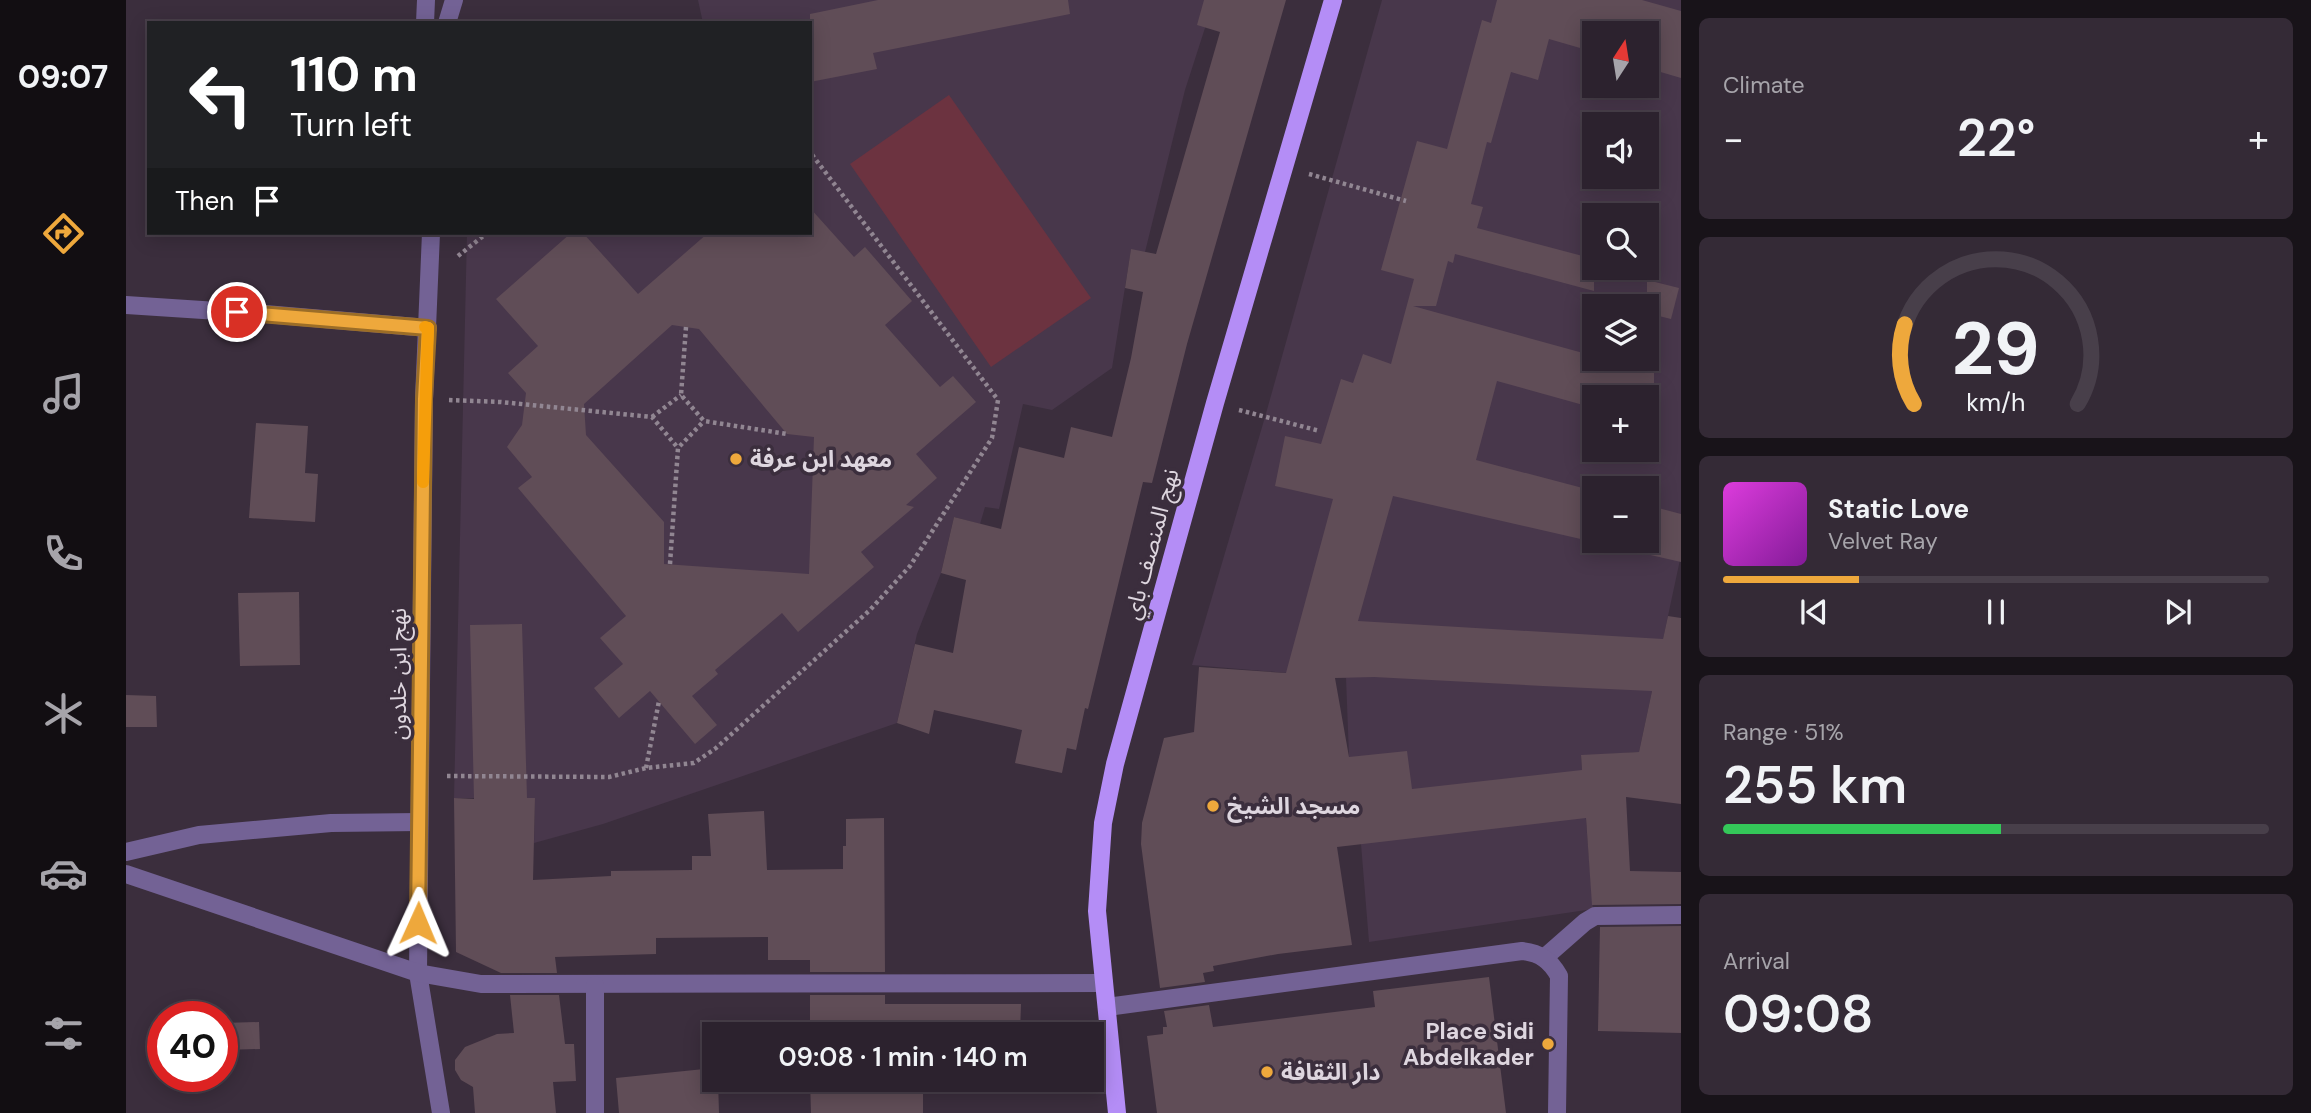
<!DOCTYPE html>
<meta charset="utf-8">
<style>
:root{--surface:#2c222e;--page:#342a36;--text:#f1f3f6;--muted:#a6a4aa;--line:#483f4a;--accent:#eea83c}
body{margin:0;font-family:"DM Sans","Noto Sans Arabic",sans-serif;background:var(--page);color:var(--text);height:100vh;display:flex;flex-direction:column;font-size:26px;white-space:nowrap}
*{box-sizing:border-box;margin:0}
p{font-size:23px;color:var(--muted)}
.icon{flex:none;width:38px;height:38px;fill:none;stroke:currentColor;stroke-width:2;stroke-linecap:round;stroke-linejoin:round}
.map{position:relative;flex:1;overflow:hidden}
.panel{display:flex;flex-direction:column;gap:18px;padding:18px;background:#181319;width:630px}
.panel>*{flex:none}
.hud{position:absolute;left:21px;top:21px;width:665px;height:214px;border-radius:0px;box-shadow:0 4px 18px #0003,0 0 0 2px var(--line);background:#202124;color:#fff;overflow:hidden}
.needle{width:46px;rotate:12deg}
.controls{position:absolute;left:1456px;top:21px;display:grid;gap:14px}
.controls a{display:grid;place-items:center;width:77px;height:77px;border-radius:0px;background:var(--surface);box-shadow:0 4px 18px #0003,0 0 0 2px var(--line);font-size:35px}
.speed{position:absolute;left:21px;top:1001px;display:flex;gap:14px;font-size:35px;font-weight:700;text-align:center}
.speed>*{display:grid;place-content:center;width:91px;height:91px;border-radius:50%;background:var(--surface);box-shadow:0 4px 18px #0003,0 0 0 2px var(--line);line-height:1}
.speed .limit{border:10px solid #d22;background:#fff;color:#111}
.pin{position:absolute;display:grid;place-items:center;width:60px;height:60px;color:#fff;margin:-30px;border:4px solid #fff;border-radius:50%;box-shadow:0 2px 7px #0007}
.me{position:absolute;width:77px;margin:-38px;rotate:1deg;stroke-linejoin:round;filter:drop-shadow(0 0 5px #0008)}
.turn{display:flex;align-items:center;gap:24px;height:147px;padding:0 28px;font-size:32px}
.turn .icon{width:91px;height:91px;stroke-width:2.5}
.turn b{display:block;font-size:49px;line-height:60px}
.then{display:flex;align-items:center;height:66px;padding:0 28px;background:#0003;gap:14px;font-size:26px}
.big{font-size:52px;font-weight:600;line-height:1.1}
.panel .card{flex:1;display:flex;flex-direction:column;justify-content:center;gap:10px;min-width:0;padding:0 24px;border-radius:10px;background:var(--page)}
.panel .dial{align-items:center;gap:0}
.dial svg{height:182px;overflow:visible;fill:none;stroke:var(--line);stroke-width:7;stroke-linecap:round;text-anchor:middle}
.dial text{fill:var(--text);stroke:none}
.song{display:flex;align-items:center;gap:21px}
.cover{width:84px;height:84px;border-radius:10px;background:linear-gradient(135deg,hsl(300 70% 55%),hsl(290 70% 35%))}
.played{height:7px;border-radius:4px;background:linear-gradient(90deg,var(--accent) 25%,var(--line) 25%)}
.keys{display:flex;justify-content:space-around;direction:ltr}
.heat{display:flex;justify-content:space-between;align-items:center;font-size:38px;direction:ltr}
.charge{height:10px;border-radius:5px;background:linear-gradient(90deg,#34c759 51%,var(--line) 0)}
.trip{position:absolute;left:576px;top:1022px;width:402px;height:70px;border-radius:0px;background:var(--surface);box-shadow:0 4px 18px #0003,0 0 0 2px var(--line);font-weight:600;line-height:70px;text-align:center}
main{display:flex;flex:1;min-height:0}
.dock{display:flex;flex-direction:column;width:126px;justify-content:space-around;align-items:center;background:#120e12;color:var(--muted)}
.dock .icon{width:49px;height:49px}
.dock .active{color:var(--accent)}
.dock b{font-size:32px;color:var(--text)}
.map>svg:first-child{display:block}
.built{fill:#48374b;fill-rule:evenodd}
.green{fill:#6c3340}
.building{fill:#604d57;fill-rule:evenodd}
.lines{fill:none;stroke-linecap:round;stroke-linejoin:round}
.path{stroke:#918692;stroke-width:4.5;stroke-dasharray:3.5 3.5;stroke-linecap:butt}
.minor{stroke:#736295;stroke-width:18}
.major{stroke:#b48df6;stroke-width:18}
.route-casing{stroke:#9b6d27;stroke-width:18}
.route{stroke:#eea83c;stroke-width:12}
.slow{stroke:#f59e0b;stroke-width:12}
.poi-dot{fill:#eea83c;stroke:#3b2e3d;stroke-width:2.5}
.labels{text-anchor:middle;stroke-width:7;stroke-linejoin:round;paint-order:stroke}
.poi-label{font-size:23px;font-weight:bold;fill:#ded6df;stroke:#3b2e3d;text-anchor:start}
.street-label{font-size:23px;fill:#ded6df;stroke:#3b2e3d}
</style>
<main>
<nav class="dock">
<b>09:07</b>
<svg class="icon active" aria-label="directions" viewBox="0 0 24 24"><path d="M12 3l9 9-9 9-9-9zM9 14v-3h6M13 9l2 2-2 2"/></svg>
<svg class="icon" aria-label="music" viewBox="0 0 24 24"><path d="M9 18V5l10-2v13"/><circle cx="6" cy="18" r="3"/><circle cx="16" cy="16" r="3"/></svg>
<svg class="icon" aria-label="phone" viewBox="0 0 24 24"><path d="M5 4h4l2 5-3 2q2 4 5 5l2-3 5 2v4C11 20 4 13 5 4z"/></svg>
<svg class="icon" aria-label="climate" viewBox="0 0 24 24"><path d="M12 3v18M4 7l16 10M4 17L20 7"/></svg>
<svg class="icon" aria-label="car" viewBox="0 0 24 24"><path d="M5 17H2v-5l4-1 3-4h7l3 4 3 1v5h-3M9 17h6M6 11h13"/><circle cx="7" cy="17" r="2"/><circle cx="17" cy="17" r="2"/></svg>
<svg class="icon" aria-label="filters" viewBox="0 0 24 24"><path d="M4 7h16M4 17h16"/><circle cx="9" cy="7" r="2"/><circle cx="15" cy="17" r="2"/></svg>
</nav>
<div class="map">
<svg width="1555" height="1113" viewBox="0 0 1555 1113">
<rect width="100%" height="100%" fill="#3b2e3d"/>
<g class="built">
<polygon points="572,0 1088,0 1059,90 1019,252 1005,250 986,368 926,410 897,404 873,509 859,507 854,524 828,517 815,573 791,634 771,723 477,824 408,843 409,798 328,798 341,233 684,233 684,23 577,23"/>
<path d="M 1256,0 L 1555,0 L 1555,555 L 1513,752 L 1455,756 L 1467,909 L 1243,942 L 1235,844 L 1223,756 L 1220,678 L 1066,665 L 1139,417 ZM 1468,33 L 1521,33 L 1521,86 L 1468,86 ZM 1468,124 L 1521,124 L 1521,177 L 1468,177 ZM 1468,215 L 1521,215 L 1521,268 L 1468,268 ZM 1468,306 L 1521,306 L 1521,359 L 1468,359 ZM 1468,397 L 1521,397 L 1521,450 L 1468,450 ZM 1468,488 L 1521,488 L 1521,541 L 1468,541 Z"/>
</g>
<polygon class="green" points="823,95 965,298 865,367 724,164"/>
<g class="building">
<polygon points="752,0 942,0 944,14 747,53 751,69 684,82 684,14"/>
<polygon points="1078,0 1160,0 1061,344 1026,483 1017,482 962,709 959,708 950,750 941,748 936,773 889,763 896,730 808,710 803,734 771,723 789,644 827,653 840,580 815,573 828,517 875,529 893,447 938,458 945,427 986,437 1005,358 1017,292 999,288 1005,249 1030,254 1094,32 1071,25"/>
<path d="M 1371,0 L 1516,0 L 1555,11 L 1555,78 L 1521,68 L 1521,33 L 1468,33 L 1468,52 L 1423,39 L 1412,80 L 1385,72 L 1365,143 L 1361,142 L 1345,204 L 1357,207 L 1351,228 L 1468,259 L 1468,291 L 1329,254 L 1327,263 L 1322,261 L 1310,306 L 1287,306 L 1468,356 L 1468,359 L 1479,359 L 1528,372 L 1528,385 L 1521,412 L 1521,397 L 1468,397 L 1468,408 L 1371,381 L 1350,460 L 1468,491 L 1468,541 L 1521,541 L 1521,505 L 1555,514 L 1555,562 L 1267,496 L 1232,621 L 1537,639 L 1542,616 L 1555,618 L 1555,804 L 1500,797 L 1504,871 L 1555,872 L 1555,904 L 1466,905 L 1460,818 L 1211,847 L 1226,945 L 1152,954 L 1087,966 L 1088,971 L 1077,973 L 1079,982 L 1034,988 L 1015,844 L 1016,823 L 1038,738 L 1068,732 L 1073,667 L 1160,673 L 1207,499 L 1149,486 L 1159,436 L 1195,444 L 1215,379 L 1227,383 L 1237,354 L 1265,364 L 1288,279 L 1255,270 L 1291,141 L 1321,149 L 1356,20 L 1365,23 ZM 1248,677 L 1417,686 L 1526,691 L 1513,752 L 1455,755 L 1456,770 L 1286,789 L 1281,751 L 1223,757 L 1209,678 Z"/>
<path d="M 684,208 L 728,257 L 739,247 L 786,301 L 759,325 L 814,387 L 827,376 L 850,402 L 790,454 L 811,478 L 780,505 L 788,507 L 735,552 L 748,567 L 672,632 L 656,613 L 589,670 L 592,674 L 566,696 L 591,725 L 569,744 L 524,691 L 493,718 L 468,688 L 497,664 L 474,638 L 500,616 L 392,488 L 406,477 L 381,447 L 396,425 L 400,393 L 382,373 L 412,346 L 370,299 L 445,233 L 457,233 L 512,294 L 582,233 L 684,233 ZM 546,325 L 573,329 L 661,434 L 688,437 L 683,574 L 538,564 L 538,522 L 460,435 L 458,404 Z"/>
<polygon points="1521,280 1553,288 1545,319 1521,313"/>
<polygon points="130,423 182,426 179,473 192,474 189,522 123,518"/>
<polygon points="173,592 174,665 114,666 112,593"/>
<polygon points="396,624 401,798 409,798 407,880 485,876 485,871 566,870 566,856 585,856 582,814 638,811 641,870 717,869 717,846 720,846 720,819 758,818 759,972 684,972 684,960 642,960 642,937 530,938 530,954 429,957 431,973 375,973 330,952 328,798 348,799 344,625"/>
<polygon points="0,695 30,696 31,727 0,727"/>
<polygon points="1555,926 1555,1033 1472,1031 1474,927"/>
<polygon points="1363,977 1380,1113 1031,1113 1021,1036 1037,1034 1037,1027 1041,1027 1038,1011 1083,1005 1087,1027 1249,1007 1247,991"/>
<polygon points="384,995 433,995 439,1044 448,1044 450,1081 427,1082 430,1113 349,1113 347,1087 335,1080 329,1070 329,1060 339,1047 371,1034 388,1033"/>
<polygon points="684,995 759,995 759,1004 895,1004 894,1034 684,1034"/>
<polygon points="133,1022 134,1049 96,1050 96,1023"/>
<polygon points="588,1068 588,1080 592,1080 593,1113 493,1113 490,1078"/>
<polygon points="684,1080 821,1080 821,1088 797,1088 797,1113 685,1113"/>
</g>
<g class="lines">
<g class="path">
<polyline points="1183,174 1280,201"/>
<polyline points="332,256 361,233"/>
<polyline points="560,327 555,395 578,421 661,434"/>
<polyline points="323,400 375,402 526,417 552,448"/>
<polyline points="1113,410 1194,431"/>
<polyline points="526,417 555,395"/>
<polyline points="544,564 552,448 578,421"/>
<polyline points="520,768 533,701"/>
<polyline points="321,776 483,777 520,768 568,763 590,748 744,610 784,566 866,438 872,400 684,152"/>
</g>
<g class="minor">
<polyline points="299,23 300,0"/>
<polyline points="321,23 328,0"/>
<polyline points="305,233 298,399 292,973 315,1113"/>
<polyline points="0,305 139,314 302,328"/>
<polyline points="0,852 73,835 205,823 293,822"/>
<polyline points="0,874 292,973 355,984 978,983"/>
<polyline points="1418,958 1459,922 1469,916 1555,915"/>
<path d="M 981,1007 L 1396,951 C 1414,953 1424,960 1433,976 L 1431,1113"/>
<polyline points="469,1113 469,985"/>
</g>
<polyline class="major" points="991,1113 971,911 977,823 989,764 1089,403 1207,0"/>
</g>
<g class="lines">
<defs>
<polyline id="route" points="111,312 302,328 298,399 292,923"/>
</defs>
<use href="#route" class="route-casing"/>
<use href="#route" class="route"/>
<polyline class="slow" points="297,482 302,328 299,327"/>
</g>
<g class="poi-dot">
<circle cx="610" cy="459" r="7"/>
<circle cx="1087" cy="806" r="7"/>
<circle cx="1422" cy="1044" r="7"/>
<circle cx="1141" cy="1072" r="7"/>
</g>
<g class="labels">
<g class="poi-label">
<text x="624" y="467">معهد ابن عرفة</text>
<text x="1101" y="814">مسجد الشيخ</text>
<text x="1408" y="1039" text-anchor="end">Place Sidi<tspan x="1408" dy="26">Abdelkader</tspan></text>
<text x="1155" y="1080">دار الثقافة</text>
</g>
<g class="street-label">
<text transform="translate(1025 544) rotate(-75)" y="8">نهج المنصف باي</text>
<text transform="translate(272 674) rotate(-90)" y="8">نهج ابن خلدون</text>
</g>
</g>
</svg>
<div class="controls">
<a><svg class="needle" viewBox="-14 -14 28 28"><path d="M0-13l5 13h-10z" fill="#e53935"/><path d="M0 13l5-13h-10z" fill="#a6a4aa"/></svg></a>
<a><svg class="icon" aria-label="sound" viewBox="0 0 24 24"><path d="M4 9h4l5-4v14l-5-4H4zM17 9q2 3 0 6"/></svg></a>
<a><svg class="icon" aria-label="search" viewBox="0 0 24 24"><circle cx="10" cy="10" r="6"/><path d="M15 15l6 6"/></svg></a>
<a><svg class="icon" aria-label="layers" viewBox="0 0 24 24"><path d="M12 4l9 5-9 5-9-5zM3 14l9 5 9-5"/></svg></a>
<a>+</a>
<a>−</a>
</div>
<div class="speed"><div class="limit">40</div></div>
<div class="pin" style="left:111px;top:312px;background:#d93025"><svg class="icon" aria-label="arrive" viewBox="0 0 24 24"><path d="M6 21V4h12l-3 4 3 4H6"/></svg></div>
<svg class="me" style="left:292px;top:923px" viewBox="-20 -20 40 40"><path d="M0-17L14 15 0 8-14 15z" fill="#eea83c" stroke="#fff" stroke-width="4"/></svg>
<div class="trip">09:08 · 1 min · 140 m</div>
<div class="hud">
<div class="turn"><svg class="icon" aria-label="left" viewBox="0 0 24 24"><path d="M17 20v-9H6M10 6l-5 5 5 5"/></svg><div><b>110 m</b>Turn left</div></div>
<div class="then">Then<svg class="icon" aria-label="arrive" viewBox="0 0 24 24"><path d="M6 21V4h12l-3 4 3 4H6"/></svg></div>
</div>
</div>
<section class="panel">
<div class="card"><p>Climate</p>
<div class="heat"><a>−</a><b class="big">22°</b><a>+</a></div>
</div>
<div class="card dial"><svg viewBox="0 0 100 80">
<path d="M14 69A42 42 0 1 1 86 69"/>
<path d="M14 69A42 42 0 0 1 10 34" stroke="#eea83c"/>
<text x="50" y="56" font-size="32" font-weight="700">29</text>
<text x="50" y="72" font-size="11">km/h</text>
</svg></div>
<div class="card">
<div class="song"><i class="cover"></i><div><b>Static Love</b><p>Velvet Ray</p></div></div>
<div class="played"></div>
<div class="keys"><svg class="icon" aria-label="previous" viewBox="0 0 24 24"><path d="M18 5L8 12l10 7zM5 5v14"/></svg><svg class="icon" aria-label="pause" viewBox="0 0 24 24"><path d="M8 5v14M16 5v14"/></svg><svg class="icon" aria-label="next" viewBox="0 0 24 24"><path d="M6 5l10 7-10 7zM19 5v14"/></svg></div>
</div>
<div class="card"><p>Range · 51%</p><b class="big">255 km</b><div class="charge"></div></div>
<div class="card"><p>Arrival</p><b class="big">09:08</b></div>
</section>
</main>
